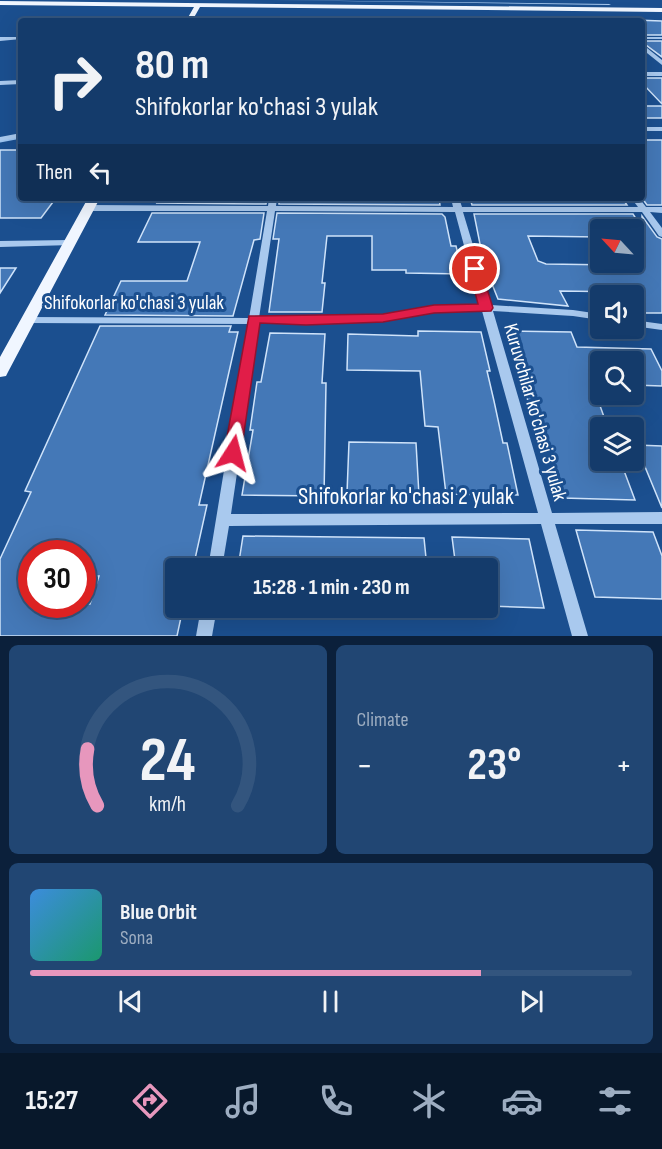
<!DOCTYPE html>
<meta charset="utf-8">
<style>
:root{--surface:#143b6b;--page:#214673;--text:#f1f3f6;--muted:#9dadc1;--line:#33557e;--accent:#e797bd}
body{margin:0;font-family:"Sofia Sans Condensed",sans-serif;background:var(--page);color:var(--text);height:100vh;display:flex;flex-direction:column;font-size:22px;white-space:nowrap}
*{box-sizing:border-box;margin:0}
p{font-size:20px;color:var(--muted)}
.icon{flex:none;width:33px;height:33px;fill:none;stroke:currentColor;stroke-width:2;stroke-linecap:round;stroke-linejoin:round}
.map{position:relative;height:636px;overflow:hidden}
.panel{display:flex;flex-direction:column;gap:9px;padding:9px;background:#0b203b;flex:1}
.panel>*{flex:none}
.top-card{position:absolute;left:18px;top:18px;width:627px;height:183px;border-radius:6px;box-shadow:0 6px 24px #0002,0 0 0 2px var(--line);background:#143b6b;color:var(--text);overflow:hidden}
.needle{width:39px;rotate:296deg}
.buttons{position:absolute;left:590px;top:219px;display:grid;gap:12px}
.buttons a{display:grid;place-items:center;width:54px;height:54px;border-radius:6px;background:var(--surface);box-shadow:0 6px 24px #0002,0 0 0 2px var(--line);font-size:30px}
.speed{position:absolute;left:18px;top:540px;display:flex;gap:12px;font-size:30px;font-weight:700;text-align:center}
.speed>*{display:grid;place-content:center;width:78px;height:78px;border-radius:50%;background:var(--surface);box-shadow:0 6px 24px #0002,0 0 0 2px var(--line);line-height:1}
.speed .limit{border:9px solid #d22;background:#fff;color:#111}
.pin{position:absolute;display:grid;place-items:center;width:51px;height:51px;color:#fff;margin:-26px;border:3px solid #fff;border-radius:50%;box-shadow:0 2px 6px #0007}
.me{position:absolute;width:66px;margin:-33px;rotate:9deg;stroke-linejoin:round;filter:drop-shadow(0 0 4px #0008)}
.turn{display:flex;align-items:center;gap:21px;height:126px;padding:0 18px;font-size:27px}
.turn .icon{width:78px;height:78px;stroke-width:2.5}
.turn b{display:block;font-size:42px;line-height:51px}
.then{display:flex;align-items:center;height:57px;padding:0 18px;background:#0003;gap:12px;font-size:22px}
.big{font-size:45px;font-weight:700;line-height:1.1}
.panel .widget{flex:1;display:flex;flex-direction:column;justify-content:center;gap:9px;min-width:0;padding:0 21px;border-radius:9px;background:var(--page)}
.panel .dial{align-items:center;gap:0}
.dial svg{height:156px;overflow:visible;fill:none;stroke:var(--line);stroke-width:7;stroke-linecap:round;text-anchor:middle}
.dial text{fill:var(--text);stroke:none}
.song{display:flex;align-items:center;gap:18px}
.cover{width:72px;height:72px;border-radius:9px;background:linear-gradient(135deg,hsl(210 70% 55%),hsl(160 70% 35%))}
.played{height:6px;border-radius:3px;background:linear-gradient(90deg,var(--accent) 75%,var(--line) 75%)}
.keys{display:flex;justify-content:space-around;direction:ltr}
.heat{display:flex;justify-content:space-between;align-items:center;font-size:33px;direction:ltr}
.panel .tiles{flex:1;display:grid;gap:9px;grid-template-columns:1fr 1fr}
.widget:last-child{grid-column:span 2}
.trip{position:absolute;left:165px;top:558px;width:333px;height:60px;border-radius:6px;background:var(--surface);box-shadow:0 6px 24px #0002,0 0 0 2px var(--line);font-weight:700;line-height:60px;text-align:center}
.tabs{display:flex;height:96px;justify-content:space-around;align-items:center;background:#08182b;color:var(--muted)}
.tabs .icon{width:42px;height:42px}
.tabs .on{color:var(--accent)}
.tabs b{font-size:27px;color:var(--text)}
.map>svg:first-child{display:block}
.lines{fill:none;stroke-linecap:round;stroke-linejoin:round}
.stream{stroke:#9cc4f0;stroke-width:3}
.building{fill:#4478b7;stroke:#cfe3fa;stroke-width:1.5;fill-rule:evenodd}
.minor{fill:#a9c9ee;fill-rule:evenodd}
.major{fill:#f0f6ff;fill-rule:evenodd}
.route{fill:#e11d48;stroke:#92132f;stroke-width:1.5}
.labels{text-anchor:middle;stroke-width:6;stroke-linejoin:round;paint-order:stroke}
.street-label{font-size:20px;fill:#fff;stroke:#1b4f8f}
.near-street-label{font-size:24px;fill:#fff;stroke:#1b4f8f}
</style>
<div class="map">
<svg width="662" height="636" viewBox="0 0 662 636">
<rect width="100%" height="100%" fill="#1b4f8f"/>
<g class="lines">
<polyline class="stream" points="0,141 21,137"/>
</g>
<g class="building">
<polygon points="634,20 662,21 662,35 642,35 642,21 620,21"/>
<polygon points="642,41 662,41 662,57 642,42"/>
<polygon points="642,78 662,78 662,104 642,83"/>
<rect x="642" y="106" width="20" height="12"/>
<polygon points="642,140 662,140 662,205 647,205 642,198"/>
<polygon points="0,150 21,150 21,198 56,198 41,218 0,218"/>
<polygon points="160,198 267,198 266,204 157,203"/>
<polygon points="279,198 439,198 440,205 279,204"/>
<polygon points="470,198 622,198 627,205 472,205"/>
<polygon points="152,213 264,213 260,239 254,240 233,316 105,315 121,281 187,281 200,242 138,242"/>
<polygon points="277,213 442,214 445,217 451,246 456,246 463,274 406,273 406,270 372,270 372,236 327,236 322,283 325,283 322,312 269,312 279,239 273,239"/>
<path d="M 474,214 L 633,214 L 642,228 L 642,216 L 657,237 L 662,239 L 662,313 L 642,313 L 631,292 L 560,291 L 568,306 L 498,299 L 484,264 ZM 600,230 L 633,230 L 633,262 L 612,262 L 614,265 L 546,264 L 538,261 L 528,236 L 600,237 Z"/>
<polygon points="0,268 16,268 0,293"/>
<path d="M 100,326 L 231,326 L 229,332 L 238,332 L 199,505 L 207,505 L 193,568 L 176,568 L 176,608 L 183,608 L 177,636 L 0,636 L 0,559 L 31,492 L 25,491 ZM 32,554 L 82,554 L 82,576 L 99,576 L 90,604 L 32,604 Z"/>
<polygon points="418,331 481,332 490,371 487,371 494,401 503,443 507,443 518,495 446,494 438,427 425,426 420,371 347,370 348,334 418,336"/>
<polygon points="508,331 571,332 577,347 651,349 662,371 662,386 633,385 633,362 600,362 599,403 608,428 600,428 600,460 620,460 635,500 562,498 543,429 536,429"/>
<polygon points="270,333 325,334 322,383 326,383 324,496 242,495 253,430 250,430 257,382 261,382"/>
<polygon points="349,442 416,443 419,495 347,493"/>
<polygon points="636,445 662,446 662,508"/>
<polygon points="576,530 653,532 662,556 662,599 595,597"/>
<polygon points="243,536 424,538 427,568 238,568"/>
<polygon points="452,537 529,539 544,608 488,606 488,568 456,568"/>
</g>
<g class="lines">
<g class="minor">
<polygon points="271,0 611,4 609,5"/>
<polygon points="504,18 508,21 503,21 502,19"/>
<polygon points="0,37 21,37 21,39 0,41"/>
<rect x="642" y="37" width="20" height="2"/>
<polygon points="642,44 662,60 662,65 642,49"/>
<rect x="642" y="72" width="20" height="4"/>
<polygon points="21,80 21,84 0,85 0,81"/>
<rect x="642" y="127" width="20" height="4"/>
<polygon points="21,133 21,137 0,141 0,137"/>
<path d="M 269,198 L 277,198 L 276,206 L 453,207 L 451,198 L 459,198 L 462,207 L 638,207 L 631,198 L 639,198 L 646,207 L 662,207 L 662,213 L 650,212 L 662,228 L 662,237 L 659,236 L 642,212 L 463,212 L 491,305 L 573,310 L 600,314 L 600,320 L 573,316 L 493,311 L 552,513 L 662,512 L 662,524 L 555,524 L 588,636 L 572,636 L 541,524 L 229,526 L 222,568 L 208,568 L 248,324 L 27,323 L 22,320 L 27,317 L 249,318 L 267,211 L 88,211 L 84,208 L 88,205 L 268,206 ZM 275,211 L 455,212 L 480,305 L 434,306 L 383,315 L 259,318 ZM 482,311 L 538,513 L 231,514 L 259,324 L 383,321 L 434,312 Z"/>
<polygon points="69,240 74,243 72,245 0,247 0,241"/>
<polygon points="633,320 662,324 662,330 633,326"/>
<polygon points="201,608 217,608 212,636 196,636"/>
</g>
<g class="major">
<polygon points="0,1 662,8 662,12 200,7 192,21 186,21 194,7 0,5"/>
<polygon points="88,198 100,198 8,372 6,376 0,377 0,357"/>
</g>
</g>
<polygon class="route" points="475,265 481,269 493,308 491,311 434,313 383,322 306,325 260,323 241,453 239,457 233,459 227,457 224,453 249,316 383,314 434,305 478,304 469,269"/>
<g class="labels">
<g class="street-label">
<text x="134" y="309">Shifokorlar ko'chasi 3 yulak</text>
<text transform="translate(536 412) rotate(74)" y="7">Kuruvchilar ko'chasi 3 yulak</text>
</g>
<g class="near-street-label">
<text x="406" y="504">Shifokorlar ko'chasi 2 yulak</text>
</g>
</g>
</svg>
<div class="buttons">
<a><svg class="needle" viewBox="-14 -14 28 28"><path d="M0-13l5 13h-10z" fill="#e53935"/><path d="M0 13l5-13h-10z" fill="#9dadc1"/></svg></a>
<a><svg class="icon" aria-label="sound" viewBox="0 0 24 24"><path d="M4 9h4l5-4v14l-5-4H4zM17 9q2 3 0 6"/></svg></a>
<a><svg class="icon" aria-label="search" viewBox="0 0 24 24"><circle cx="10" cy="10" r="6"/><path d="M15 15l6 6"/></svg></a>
<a><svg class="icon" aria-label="layers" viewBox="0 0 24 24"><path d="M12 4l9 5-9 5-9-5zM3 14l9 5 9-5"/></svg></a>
</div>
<div class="speed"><div class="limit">30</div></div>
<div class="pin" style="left:475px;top:269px;background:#d93025"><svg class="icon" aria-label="arrive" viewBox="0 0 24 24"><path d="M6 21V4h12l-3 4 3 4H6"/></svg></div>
<svg class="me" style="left:233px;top:453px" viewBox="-20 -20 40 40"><path d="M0-17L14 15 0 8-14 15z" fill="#e11d48" stroke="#fff" stroke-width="4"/></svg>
<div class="trip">15:28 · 1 min · 230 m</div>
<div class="top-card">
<div class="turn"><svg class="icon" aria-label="right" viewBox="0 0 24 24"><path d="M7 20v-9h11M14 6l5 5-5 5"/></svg><div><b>80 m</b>Shifokorlar ko'chasi 3 yulak</div></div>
<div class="then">Then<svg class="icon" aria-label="left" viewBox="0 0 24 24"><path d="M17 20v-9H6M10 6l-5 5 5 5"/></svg></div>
</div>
</div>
<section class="panel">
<div class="tiles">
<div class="widget dial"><svg viewBox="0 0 100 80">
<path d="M14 69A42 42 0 1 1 86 69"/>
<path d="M14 69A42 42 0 0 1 9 40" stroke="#e797bd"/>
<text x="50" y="56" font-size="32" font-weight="700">24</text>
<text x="50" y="72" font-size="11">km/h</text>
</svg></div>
<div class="widget"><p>Climate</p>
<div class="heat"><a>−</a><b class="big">23°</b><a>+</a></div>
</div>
<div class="widget">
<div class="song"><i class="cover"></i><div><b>Blue Orbit</b><p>Sona</p></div></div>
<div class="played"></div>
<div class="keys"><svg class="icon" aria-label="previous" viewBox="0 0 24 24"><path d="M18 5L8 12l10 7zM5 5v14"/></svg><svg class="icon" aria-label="pause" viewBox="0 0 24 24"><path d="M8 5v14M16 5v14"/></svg><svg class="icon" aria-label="next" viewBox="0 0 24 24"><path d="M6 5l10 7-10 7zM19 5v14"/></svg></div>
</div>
</div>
</section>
<nav class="tabs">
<b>15:27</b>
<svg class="icon on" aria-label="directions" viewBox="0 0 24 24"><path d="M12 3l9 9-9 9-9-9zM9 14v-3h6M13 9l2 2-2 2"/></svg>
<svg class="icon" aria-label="music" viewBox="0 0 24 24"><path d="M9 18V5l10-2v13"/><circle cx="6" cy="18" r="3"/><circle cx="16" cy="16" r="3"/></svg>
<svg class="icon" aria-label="phone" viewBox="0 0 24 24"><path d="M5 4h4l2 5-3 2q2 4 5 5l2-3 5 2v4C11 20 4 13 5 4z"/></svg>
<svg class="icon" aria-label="climate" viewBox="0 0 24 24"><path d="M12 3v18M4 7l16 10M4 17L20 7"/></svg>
<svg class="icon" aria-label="car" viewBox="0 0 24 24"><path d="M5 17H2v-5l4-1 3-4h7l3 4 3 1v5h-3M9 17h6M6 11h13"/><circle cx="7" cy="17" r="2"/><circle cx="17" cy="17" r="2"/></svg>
<svg class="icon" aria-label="filters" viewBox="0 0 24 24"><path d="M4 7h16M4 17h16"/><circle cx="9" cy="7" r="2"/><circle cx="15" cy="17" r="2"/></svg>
</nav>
